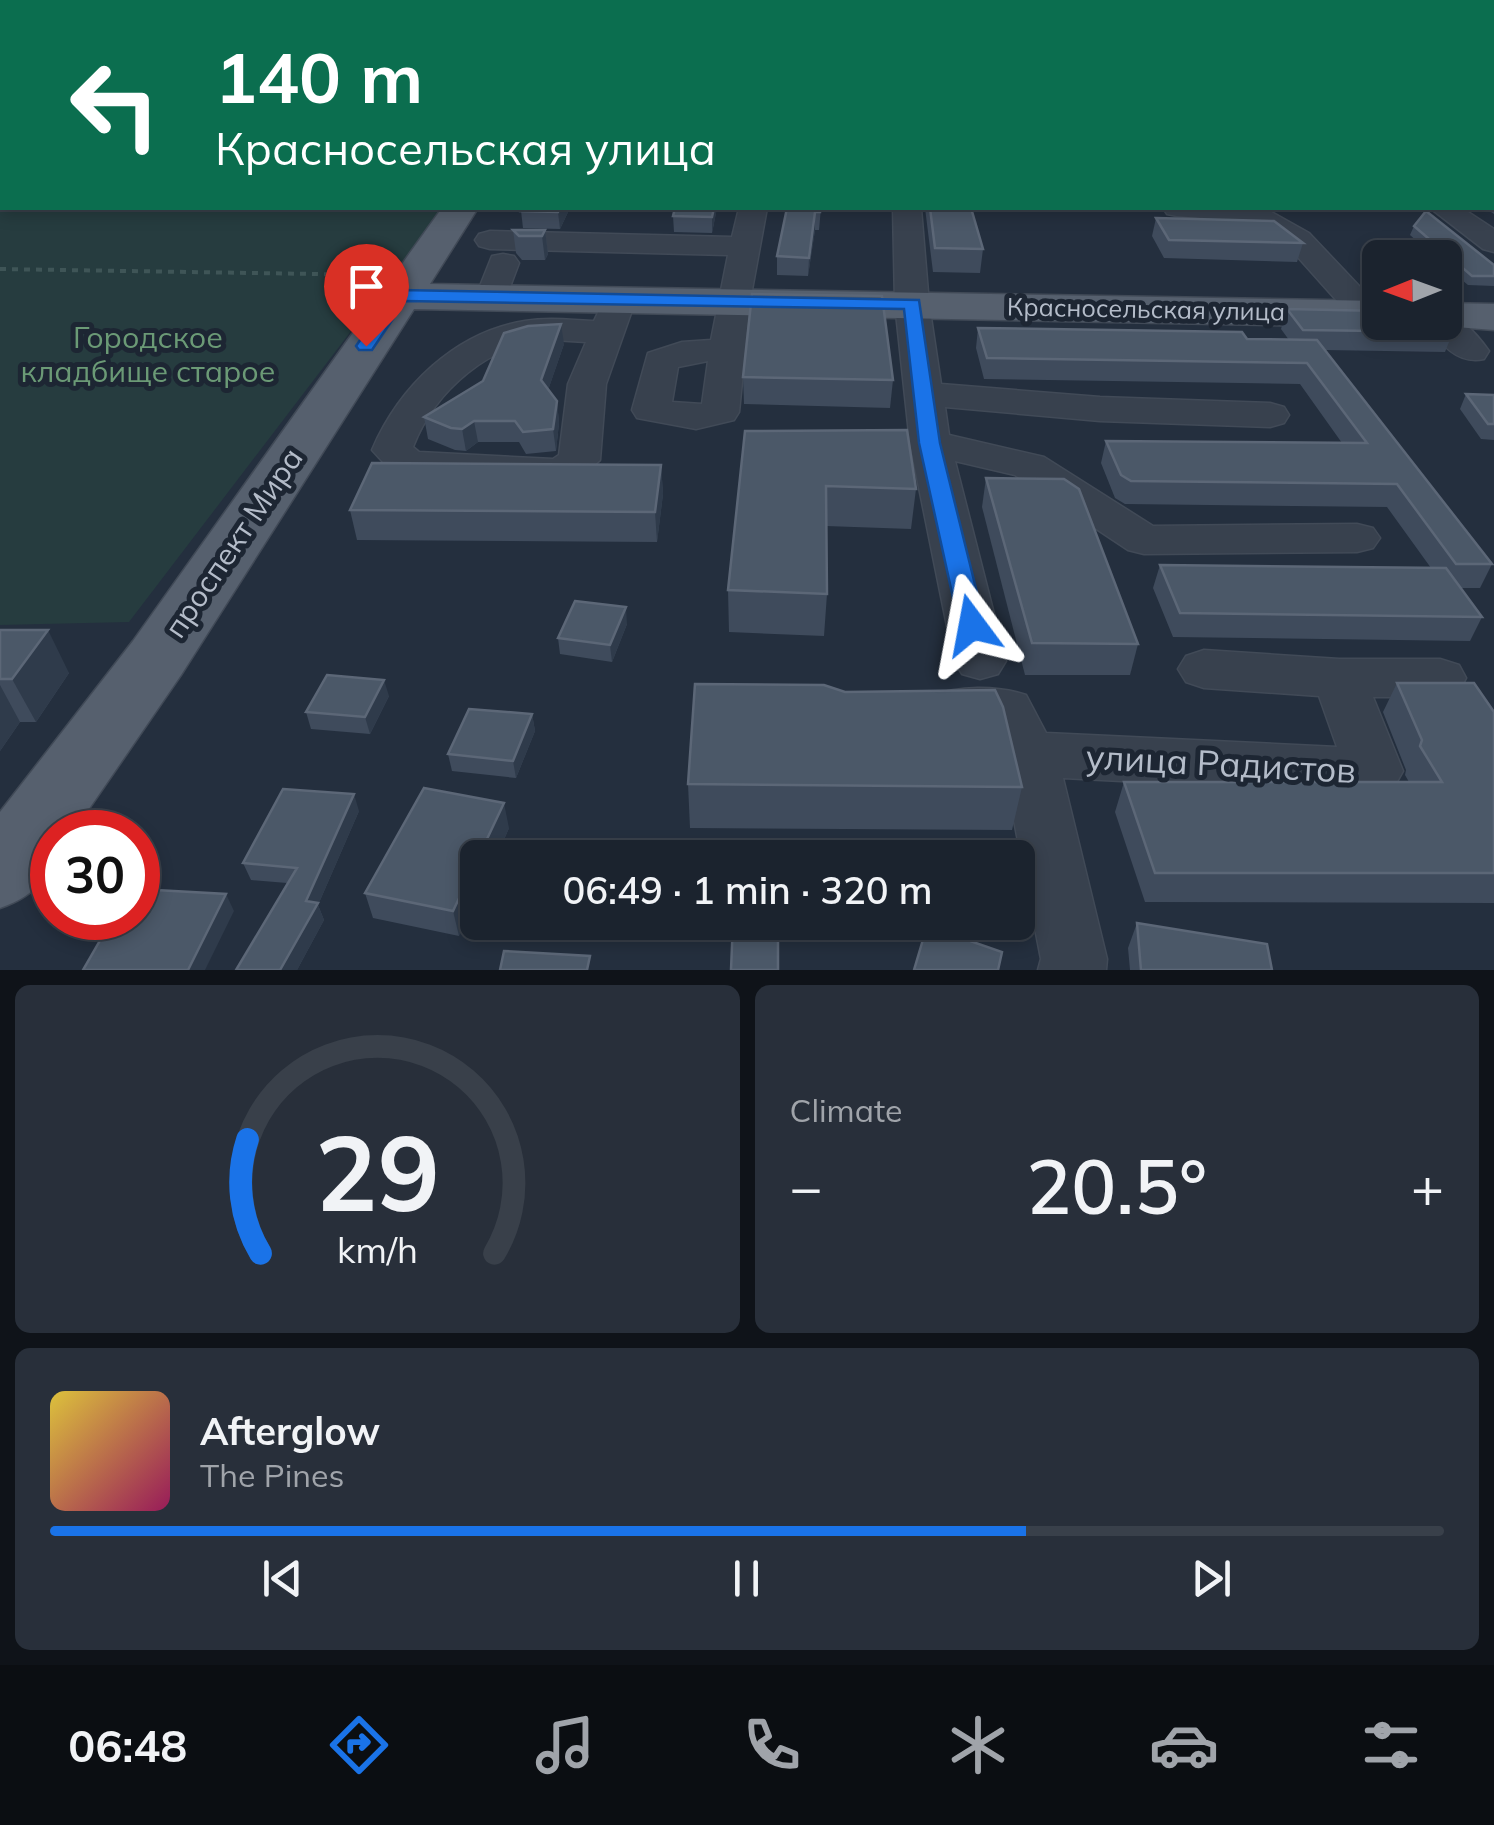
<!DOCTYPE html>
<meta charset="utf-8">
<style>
:root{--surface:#1b232e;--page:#282f3a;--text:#f1f3f6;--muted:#a0a4aa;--line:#39404a;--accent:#1a73e8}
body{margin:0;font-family:Mulish,sans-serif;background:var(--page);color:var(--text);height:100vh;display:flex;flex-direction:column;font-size:38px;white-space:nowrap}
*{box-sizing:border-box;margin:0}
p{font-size:32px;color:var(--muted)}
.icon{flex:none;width:55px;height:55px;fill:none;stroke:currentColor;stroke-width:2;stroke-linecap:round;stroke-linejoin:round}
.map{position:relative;height:970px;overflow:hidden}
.details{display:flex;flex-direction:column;gap:15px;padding:15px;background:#0f1319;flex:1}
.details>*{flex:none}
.hud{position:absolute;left:0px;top:0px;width:1495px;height:210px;box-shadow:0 5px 15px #0003,0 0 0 2px var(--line);background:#0b6e4f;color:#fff;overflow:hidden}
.needle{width:65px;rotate:269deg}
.tools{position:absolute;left:1362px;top:240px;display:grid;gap:20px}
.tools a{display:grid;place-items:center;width:100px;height:100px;border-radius:15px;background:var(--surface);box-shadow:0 5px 15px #0003,0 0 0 2px var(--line);font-size:50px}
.speed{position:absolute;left:30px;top:810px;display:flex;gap:20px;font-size:50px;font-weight:700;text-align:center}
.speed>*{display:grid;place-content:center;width:130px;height:130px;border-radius:50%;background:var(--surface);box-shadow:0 5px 15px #0003,0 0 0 2px var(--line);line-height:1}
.speed .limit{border:15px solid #d22;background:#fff;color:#111}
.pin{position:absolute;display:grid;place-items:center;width:85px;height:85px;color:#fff;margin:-102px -42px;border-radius:50% 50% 50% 0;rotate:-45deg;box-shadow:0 0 10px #0007}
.pin .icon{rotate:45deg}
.me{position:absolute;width:110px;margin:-55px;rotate:347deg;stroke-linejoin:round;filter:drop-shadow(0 0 8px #0008)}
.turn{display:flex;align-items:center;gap:35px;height:210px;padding:0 50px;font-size:45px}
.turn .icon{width:130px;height:130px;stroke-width:2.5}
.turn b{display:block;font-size:70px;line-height:85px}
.big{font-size:75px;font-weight:600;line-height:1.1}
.details .card{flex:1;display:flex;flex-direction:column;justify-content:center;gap:15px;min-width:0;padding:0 35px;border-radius:15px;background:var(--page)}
.details .dial{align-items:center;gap:0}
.dial svg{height:260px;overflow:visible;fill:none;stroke:var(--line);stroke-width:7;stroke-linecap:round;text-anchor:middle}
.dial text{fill:var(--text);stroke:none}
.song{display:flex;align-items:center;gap:30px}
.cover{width:120px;height:120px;border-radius:15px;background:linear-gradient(135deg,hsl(50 70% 55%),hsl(330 70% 35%))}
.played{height:10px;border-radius:5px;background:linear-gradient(90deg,var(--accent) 70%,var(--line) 70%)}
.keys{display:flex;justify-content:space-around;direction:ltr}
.heat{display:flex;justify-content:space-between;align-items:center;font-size:55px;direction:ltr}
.details .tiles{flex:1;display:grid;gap:15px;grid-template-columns:1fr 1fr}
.card:last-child{grid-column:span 2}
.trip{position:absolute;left:460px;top:840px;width:575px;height:100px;border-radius:15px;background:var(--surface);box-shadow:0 5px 15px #0003,0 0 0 2px var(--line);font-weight:600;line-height:100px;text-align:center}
.tabs{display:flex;height:160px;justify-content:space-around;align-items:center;background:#0b0e12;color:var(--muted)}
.tabs .icon{width:70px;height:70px}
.tabs .selected{color:var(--accent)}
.tabs b{font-size:45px;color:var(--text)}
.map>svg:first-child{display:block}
.green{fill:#263c3f}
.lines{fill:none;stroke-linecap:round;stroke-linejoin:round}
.minor-casing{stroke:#414a57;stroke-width:3}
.major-casing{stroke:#414a57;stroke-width:3}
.path{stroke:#3f5557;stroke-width:4;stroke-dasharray:6 6;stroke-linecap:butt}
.minor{fill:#38414e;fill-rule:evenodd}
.major{fill:#56606e;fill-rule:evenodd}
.wall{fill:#3f4b5c}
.shaded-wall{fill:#2f3b4b}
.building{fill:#4b5868;stroke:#5c6777;stroke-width:2.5}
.route{fill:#1a73e8;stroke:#114b97;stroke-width:2.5}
.labels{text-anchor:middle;stroke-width:10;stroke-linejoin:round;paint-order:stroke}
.far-street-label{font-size:25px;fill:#b4bcc9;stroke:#1d2633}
.park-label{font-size:30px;fill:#6b9a76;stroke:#1d2633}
.street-label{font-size:30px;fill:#b4bcc9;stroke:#1d2633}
.near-street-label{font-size:35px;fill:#b4bcc9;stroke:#1d2633}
</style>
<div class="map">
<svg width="1494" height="970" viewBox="0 0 1494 970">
<rect width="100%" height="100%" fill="#242f3e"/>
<polygon class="green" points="0,0 115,0 2,2 2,208 445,208 129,622 0,625"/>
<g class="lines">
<defs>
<g id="minor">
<polygon points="638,0 849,0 637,2"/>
<polygon points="1161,0 1180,0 1182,2 1163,2"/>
<path d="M 739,208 L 767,208 L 750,301 L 739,412 L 734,420 L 696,429 L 637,418 L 632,410 L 648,353 L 682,342 L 711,340 L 728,255 L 490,249 L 479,246 L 475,240 L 479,234 L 490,231 L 732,237 ZM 708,361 L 702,404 L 672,402 L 678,367 Z"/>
<polygon points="893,208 921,208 929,304 941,384 1100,397 1270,403 1284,407 1289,415 1284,423 1270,427 1100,421 945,407 949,435 1044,457 1153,526 1357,524 1373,528 1380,538 1373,548 1357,552 1144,554 1128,550 1015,475 955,461 1006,661 998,674 980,679 962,674 954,661 910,443 895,304"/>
<polygon points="1163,208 1264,208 1309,233 1378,306 1380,317 1366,323 1354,320 1287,245 1247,222 1177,216 1167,214"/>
<polygon points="1430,208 1462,208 1494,229 1494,252 1483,249"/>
<polygon points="503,254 514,256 519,263 504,303 480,303 476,296 492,256"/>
<path d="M 620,289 L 632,292 L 636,299 L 606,384 L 600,460 L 576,481 L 561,485 L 408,476 L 393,473 L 372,450 C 399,387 455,332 525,321 C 548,317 571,320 594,321 L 608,292 ZM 553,340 L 586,342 L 568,384 L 559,455 L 553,459 L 419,452 L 413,447 C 435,390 491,341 553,340 Z"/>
<path d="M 1445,313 C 1462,317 1479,337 1489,351 L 1484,359 C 1457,365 1440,343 1425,322 L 1445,322 Z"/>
<path d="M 1204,650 L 1339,659 L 1440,659 L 1459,665 L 1466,678 L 1459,691 L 1440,697 L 1373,697 L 1403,771 L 1394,787 L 1374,794 L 1063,778 L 1107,959 L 1106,970 L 1038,970 L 1041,959 L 1001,754 L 989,730 L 948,730 L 929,724 L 921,710 L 929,696 C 959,686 996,685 1026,695 L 1046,733 L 1337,747 L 1319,696 L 1204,688 L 1186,682 L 1178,669 L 1186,656 Z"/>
</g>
<g id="major">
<path d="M 442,208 L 478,208 L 430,284 L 1380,301 L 1380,322 L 1396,322 L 1380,327 L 414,309 L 181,675 L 73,832 L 52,832 C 52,875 40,894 0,908 L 0,812 L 133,641 Z"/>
<polygon points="1445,303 1494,304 1494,330 1430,325 1428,322 1445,322"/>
</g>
</defs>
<use href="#minor" class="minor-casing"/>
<use href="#major" class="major-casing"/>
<polyline class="path" points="0,269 379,275"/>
<use href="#minor" class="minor"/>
<use href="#major" class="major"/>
</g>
<g class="wall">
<polygon points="315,0 499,0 498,2 314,2"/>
<polygon points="556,0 619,0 618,2 556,2"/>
<polygon points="1183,0 1494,0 1494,214 1485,208 1492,208 1492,2 1183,2"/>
<polygon points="523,208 570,208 560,229 523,228 521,211"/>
<polygon points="675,208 717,208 712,233 674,232 673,216"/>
<polygon points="787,208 821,208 819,230 815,230 808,276 777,275 777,256"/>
<polygon points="925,208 971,208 983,249 980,273 933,272"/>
<polygon points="1156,218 1303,243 1297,262 1164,258 1152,236"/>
<polygon points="1414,226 1494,265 1494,286 1468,285 1445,266 1445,258 1436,258 1410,235"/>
<polygon points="513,230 545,230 548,254 545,260 522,260 516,253"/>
<polygon points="1287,309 1453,332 1445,352 1325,350 1492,564 1480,588 1460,588 1482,617 1470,641 1173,637 1153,588 1160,565 1431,568 1387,507 1125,504 1115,498 1101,463 1106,441 1342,443 1300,384 984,379 976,348 978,328 1289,340 1281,329"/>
<polygon points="564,344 548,390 557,401 559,423 556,451 526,454 519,442 478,442 466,451 455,450 428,439 424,417"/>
<polygon points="743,377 893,380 890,408 744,404"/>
<polygon points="1466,394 1494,395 1494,440 1481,439 1460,409"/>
<polygon points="745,431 916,489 911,529 826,526 827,594 824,636 729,632 728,590"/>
<polygon points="661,465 663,494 657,542 357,540 350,510"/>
<polygon points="986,478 1138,644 1130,675 1025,675 982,507"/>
<polygon points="627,624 612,662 560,654 558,638"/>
<polygon points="0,630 69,673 36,722 20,722 0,751"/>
<polygon points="1397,683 1494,712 1494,903 1145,902 1115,812 1124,782 1409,782 1405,775 1406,770 1383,712"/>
<polygon points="389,696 370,734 311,729 306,712"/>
<polygon points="532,714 535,731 516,778 452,771 448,754"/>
<polygon points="688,784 1022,787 1012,830 690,828"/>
<polygon points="359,811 318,905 324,920 297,970 236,970 287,883 251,880 243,863"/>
<polygon points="509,828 496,858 478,858 459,936 373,918 365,893"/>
<polygon points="1137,923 1272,970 1130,970 1128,948"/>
</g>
<g class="shaded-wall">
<polygon points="560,208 570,208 560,229 558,212"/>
<polygon points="714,208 717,208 712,233 712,217"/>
<polygon points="815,212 815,230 808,276 809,258"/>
<polygon points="545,230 548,254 545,260 542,236"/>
<polygon points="561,324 564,344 544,402 541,380"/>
<polygon points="557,401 559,423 556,451 553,429"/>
<polygon points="474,421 478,442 466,451 462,429"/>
<polygon points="661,465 663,494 657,542 655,512"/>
<polygon points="626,607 627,624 612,662 610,645"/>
<polygon points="48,630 69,673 36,722 12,679"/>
<polygon points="384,680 389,696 370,734 365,717"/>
<polygon points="0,685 20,722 0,751"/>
<polygon points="532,714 535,731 516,778 513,761"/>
<polygon points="354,794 359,811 318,905 324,920 297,970 280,970 306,901"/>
<polygon points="504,803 509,828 496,858 478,858"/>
<polygon points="478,859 478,896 459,936 453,911"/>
<polygon points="226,894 234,911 205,970 188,970"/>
</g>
<g class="building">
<polygon points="421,0 491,0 490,2 419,2"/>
<polygon points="582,0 612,0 610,2 580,2"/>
<polygon points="776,0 815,0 813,2 776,2"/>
<polygon points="827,0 1150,0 1153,2 828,2"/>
<polygon points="1195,0 1494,0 1494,191 1492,190 1492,2 1199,2"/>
<polygon points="523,208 560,208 558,212 521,211"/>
<polygon points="675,208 714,208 712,217 673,216"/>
<polygon points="787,208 820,208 820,212 815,212 809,258 777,256"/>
<polygon points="930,208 971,208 983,249 935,248"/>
<polygon points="1426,211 1494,265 1494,276 1472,276 1414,226"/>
<polygon points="1156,218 1274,221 1303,243 1169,240"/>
<polygon points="513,230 545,230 542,236 519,236"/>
<polygon points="752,294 882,296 893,380 743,377"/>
<polygon points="1287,309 1380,311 1380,322 1444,322 1453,332 1303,330"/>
<polygon points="561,324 541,380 557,401 553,429 523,432 515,421 474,421 462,429 451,428 424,417 483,381 504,333 528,326"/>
<polygon points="978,328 1242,332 1247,339 1317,340 1492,564 1456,564 1397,484 1131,481 1121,475 1106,441 1367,443 1307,363 987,358"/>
<polygon points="1466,394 1494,395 1494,424 1488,424"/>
<polygon points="907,430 916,489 826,486 827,594 728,590 745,431"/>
<polygon points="372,463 661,465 655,512 350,510"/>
<polygon points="986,478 1064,479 1079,489 1138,644 1032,643"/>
<polygon points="1160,565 1446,568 1482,617 1180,613"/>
<polygon points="575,601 626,607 610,645 558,638"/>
<polygon points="0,630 48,630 12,679 0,679"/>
<polygon points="327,675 384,680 365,717 306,712"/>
<polygon points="1397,683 1474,683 1494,712 1494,873 1155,873 1124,782 1442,782 1420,746 1422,740"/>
<polygon points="695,684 824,685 845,692 995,690 1003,707 1022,787 688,784"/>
<polygon points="469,709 532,714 513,761 448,754"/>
<polygon points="424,788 504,803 453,911 365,893"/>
<polygon points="283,789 354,794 306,901 318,903 280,970 236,970 297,868 243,863"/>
<polygon points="138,889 226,894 188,970 83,970 113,918 138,918"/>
<polygon points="733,922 778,922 778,970 731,970"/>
<polygon points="1137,923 1267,944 1272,970 1141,970"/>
<polygon points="927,926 1002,952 998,970 914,970"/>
<polygon points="504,951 590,956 587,970 500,970"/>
</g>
<polygon class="route" points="400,290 919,300 940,443 985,625 981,631 963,631 959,625 919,443 904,309 405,301 372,350 359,350 356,346 393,292"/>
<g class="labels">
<g class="far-street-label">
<text transform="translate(1146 309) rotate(1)" y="9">Красносельская улица</text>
</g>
<g class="park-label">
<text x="148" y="348">Городское<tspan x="148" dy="34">кладбище старое</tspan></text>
</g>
<g class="street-label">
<text transform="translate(234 543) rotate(-56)" y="10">проспект Мира</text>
</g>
<g class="near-street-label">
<text transform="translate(1221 764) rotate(3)" y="12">улица Радистов</text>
</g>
</g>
</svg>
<div class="tools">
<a><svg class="needle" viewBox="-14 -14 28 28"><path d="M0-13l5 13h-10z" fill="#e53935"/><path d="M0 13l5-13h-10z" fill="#a0a4aa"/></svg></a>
</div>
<div class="speed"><div class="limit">30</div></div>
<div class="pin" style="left:366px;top:346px;background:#d93025"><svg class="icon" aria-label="arrive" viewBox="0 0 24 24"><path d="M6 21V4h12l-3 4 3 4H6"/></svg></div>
<svg class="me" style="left:972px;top:625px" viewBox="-20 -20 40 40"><path d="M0-17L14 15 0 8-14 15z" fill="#1a73e8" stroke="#fff" stroke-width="4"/></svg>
<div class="trip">06:49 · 1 min · 320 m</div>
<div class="hud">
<div class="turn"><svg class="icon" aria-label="left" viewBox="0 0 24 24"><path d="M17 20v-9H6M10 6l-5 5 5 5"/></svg><div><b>140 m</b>Красносельская улица</div></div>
</div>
</div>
<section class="details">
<div class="tiles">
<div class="card dial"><svg viewBox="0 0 100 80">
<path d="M14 69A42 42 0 1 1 86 69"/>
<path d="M14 69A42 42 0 0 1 10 34" stroke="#1a73e8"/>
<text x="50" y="56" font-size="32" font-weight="700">29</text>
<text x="50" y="72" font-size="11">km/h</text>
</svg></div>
<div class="card"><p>Climate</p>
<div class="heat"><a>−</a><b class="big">20.5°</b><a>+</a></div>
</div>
<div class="card">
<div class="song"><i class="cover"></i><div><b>Afterglow</b><p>The Pines</p></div></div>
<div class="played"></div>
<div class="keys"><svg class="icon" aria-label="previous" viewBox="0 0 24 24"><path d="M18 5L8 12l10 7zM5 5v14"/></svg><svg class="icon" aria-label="pause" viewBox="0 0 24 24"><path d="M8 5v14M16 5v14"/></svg><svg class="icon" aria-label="next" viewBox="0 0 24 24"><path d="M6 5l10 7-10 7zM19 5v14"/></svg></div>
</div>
</div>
</section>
<nav class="tabs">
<b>06:48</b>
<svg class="icon selected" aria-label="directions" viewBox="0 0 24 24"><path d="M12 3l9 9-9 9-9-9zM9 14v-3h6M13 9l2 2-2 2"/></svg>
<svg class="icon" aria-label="music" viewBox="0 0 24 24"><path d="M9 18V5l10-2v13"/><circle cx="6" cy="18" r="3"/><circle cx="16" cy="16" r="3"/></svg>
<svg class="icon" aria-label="phone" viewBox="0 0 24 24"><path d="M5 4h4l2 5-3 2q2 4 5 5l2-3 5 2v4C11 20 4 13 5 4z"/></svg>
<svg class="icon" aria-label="climate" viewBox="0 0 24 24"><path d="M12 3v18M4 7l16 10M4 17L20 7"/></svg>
<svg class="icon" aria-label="car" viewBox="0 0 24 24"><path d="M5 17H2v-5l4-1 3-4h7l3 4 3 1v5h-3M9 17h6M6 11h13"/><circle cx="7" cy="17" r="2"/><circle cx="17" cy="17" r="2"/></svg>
<svg class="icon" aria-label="filters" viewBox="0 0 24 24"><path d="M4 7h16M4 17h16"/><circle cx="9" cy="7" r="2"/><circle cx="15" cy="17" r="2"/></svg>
</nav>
